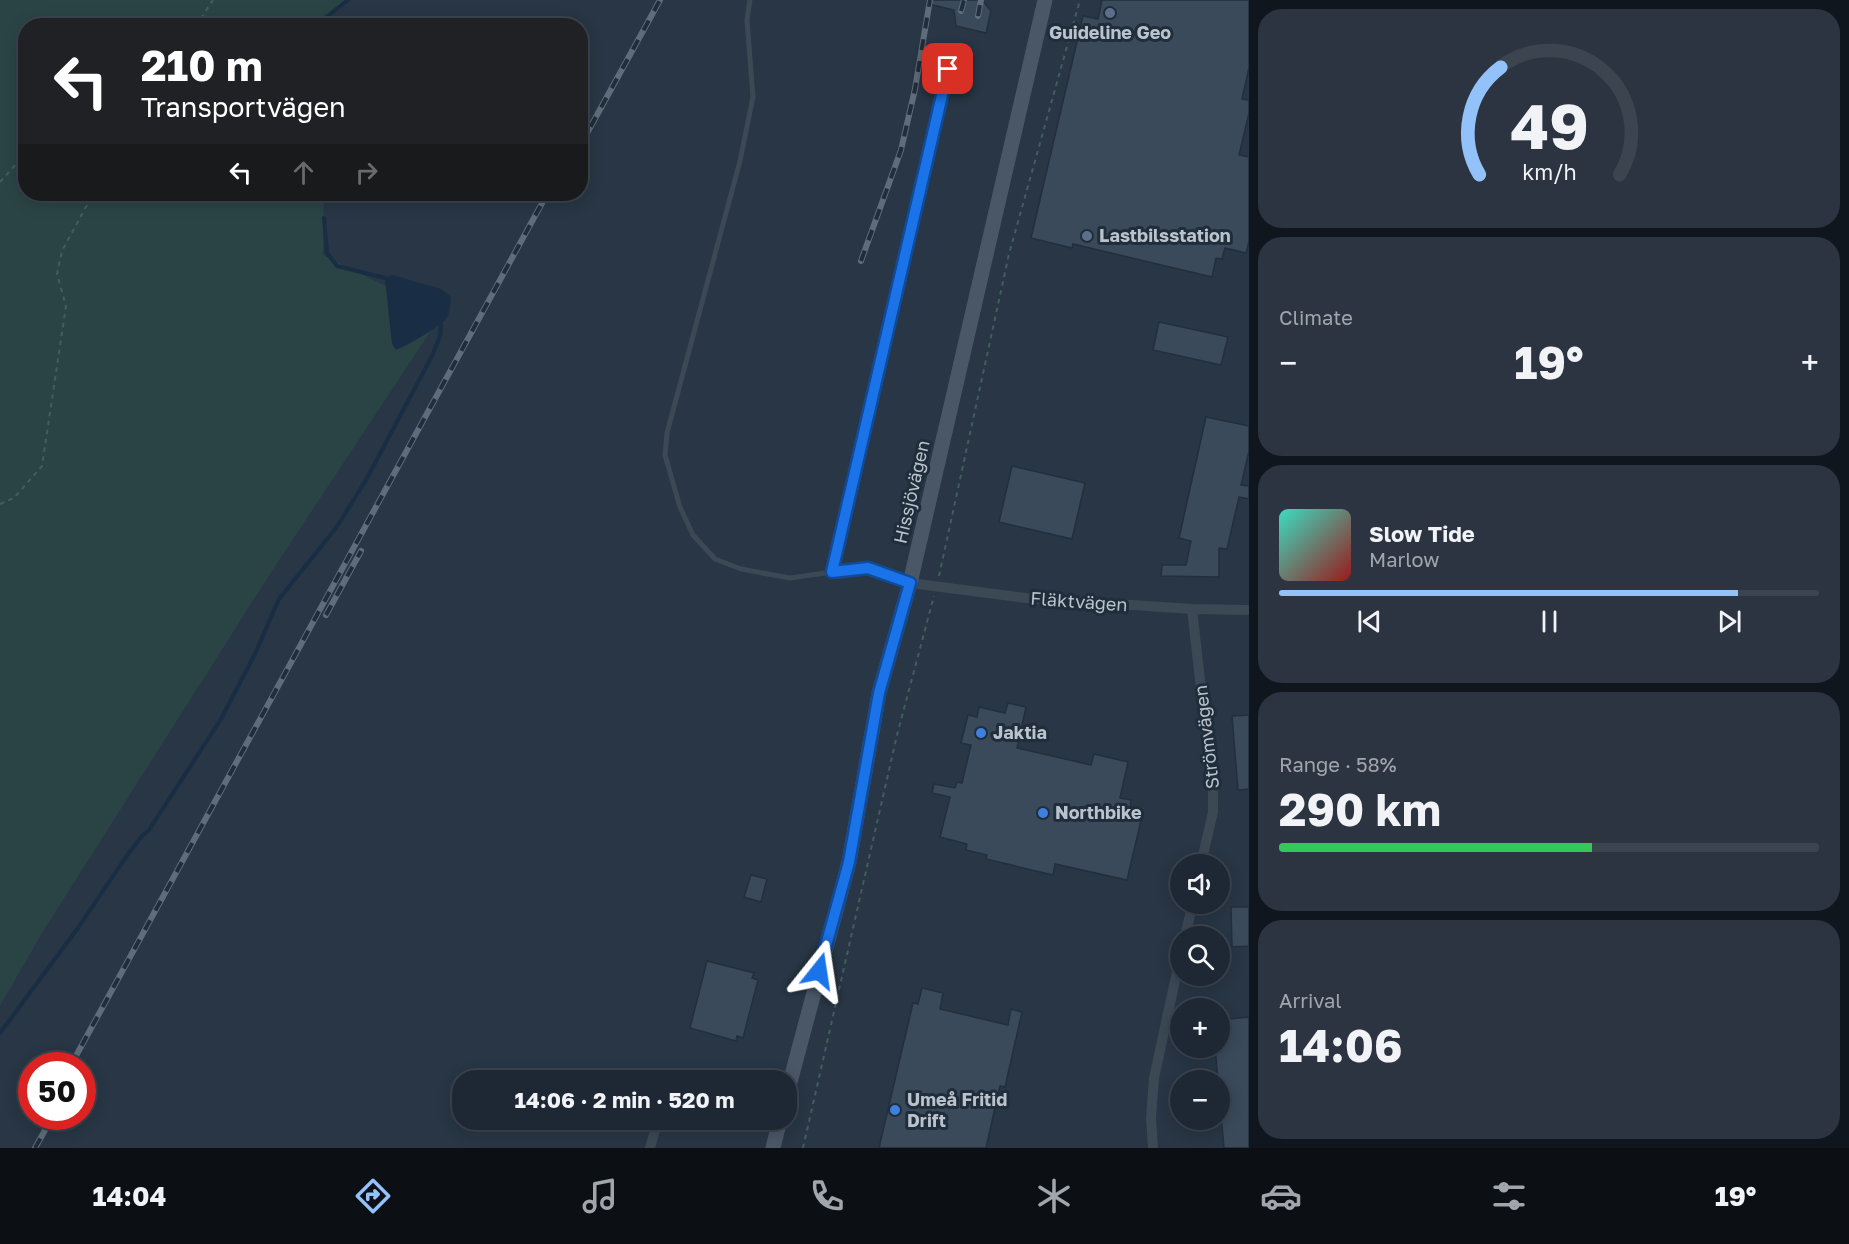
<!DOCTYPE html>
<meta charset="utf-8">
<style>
:root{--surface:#1e2834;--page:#2b3440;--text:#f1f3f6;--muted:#a1a6ac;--line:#3c444f;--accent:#93c1f9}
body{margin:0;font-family:"Golos Text",sans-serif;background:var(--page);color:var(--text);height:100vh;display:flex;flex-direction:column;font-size:22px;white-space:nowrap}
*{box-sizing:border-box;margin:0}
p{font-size:20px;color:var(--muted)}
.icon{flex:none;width:33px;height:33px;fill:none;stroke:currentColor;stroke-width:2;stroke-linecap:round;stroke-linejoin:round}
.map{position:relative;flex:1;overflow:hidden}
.panel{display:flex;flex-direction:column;gap:9px;padding:9px;background:#10161d;width:600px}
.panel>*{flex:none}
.top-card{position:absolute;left:18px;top:18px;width:570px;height:183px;border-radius:24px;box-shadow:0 3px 15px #0003,0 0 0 2px var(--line);background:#202124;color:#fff;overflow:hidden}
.tools{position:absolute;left:1170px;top:854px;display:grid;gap:12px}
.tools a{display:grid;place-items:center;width:60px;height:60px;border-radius:50%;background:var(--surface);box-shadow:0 3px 15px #0003,0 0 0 2px var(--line);font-size:30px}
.speed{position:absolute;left:18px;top:1052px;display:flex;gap:12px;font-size:30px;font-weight:700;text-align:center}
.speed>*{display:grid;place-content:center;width:78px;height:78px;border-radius:50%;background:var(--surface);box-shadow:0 3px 15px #0003,0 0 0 2px var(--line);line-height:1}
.speed .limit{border:9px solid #d22;background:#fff;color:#111}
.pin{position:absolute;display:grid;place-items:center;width:51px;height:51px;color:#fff;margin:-26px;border-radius:12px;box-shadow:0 3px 9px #0006}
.me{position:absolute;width:66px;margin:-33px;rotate:15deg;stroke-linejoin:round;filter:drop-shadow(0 0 4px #0008)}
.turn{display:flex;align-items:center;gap:21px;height:126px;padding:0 24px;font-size:27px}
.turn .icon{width:78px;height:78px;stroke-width:2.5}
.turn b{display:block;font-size:42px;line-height:51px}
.lanes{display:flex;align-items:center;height:57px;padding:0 24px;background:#0003;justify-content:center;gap:30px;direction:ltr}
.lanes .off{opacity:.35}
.big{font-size:45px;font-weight:700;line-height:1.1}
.panel .tile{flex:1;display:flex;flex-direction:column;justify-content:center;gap:9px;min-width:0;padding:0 21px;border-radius:24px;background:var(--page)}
.panel .dial{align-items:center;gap:0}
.dial svg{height:156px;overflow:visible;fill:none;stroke:var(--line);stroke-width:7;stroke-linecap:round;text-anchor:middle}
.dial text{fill:var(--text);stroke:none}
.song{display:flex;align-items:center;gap:18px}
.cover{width:72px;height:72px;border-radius:9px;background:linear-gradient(135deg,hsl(170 70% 55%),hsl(0 70% 35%))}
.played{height:6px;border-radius:3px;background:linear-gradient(90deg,var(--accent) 85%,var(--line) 85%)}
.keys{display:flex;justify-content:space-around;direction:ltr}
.heat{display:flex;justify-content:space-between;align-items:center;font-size:33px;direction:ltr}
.charge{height:9px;border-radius:4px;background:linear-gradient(90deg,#34c759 58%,var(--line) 0)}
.trip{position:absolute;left:452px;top:1070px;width:345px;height:60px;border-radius:24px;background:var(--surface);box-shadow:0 3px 15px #0003,0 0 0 2px var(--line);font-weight:700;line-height:60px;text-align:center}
.dock{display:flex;height:96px;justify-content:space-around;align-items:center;background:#0c1015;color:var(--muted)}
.dock .icon{width:42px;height:42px}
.dock .on{color:var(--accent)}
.dock b{font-size:27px;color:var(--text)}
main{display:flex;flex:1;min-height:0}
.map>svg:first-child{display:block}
.green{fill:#2a4446}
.water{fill:#192d44}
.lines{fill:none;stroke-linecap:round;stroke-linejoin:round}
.stream{stroke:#192d44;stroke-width:4}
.building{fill:#3a4a5b;stroke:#232f3c;stroke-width:1.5}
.path{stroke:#435d5d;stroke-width:2;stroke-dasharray:4.5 4.5;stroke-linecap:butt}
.service{stroke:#3c4854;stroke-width:5}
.minor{stroke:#3c4854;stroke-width:10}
.secondary{stroke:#4a5767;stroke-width:15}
.rail-casing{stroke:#5e6c7b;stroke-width:6}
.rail{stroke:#202d3a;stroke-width:4;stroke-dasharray:11;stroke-linecap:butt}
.route-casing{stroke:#114b97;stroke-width:15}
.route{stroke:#1a73e8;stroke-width:10}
.service-dot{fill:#5c6f8a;stroke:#202d3a;stroke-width:2}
.shop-dot{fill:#3f7fe0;stroke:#202d3a;stroke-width:2}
.labels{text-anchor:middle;stroke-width:6;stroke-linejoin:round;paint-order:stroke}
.poi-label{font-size:18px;font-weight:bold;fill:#bac3cd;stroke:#202d3a;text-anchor:start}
.street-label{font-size:18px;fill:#bac3cd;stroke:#202d3a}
</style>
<main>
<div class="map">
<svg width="1249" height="1148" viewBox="0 0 1249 1148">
<rect width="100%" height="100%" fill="#283645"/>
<polygon class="green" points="0,0 351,0 328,18 328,25 26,26 26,194 324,194 323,255 442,314 268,577 42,933 0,1006"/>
<path class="water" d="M 392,275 L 441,289 L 451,297 C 450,302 450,310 448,316 C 444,325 406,346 396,350 L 392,344 L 385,278 Z"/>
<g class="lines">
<g class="stream">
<polyline points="325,26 325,18 348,0"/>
<polyline points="324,218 327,253 337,266 385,278"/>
<polyline points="0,1033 78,928 128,854 141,837 149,830 221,719 255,654 279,599 336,528 366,480 432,356 440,336 441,324"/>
</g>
</g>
<g class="building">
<polygon points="929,0 982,0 991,11 986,33 956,26 954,10 929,4"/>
<polygon points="1102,0 1249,0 1249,68 1242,99 1249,100 1249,113 1239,155 1249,157 1249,241 1246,253 1225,248 1222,259 1216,258 1212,277 1073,244 1072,248 1031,238 1083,16 1098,19"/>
<polygon points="1159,322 1228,337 1221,365 1153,350"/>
<polygon points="1206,417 1249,426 1249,451 1241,485 1249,486 1249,499 1239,497 1227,549 1219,548 1219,577 1161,576 1162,565 1186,565 1191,541 1179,538"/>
<polygon points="1012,466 1085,483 1072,539 999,522"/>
<polygon points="1008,703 1026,707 1017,748 1091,765 1094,754 1128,762 1120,798 1131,800 1130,809 1143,812 1127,880 1055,864 1053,875 986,859 987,855 966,850 967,844 940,837 950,797 932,793 934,784 955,788 957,782 962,783 971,745 961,743 968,715 977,717 979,707 1005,713"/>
<polygon points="1249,715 1249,789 1238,790 1232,716"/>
<polygon points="751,875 767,879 761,902 744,897"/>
<polygon points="1231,907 1249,907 1249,946 1232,947"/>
<polygon points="707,961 754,973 752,978 758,980 743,1038 737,1036 736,1041 690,1028"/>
<polygon points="922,988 943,993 940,1009 1008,1025 1011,1009 1022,1012 1005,1087 1000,1086 986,1148 879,1148 913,1003 918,1004"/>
<polygon points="1249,1017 1249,1148 1224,1148 1215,1047 1220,1047 1220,1020"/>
</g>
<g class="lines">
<g class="path">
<polyline points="196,26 213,0"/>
<polyline points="0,182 26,153"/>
<polyline points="0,504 14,498 42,466 66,306 57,274 62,251 93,194"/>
<polyline points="939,576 1009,254 1080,0"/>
<polyline points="803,1148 897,735 934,596"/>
</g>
<g class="service">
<polyline points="750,0 747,20 753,97 740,161 667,433 665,455 680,507 693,535 715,559 741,569 790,578 832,572"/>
<polyline points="909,583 868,568 832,572 948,69"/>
</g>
<g class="minor">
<polyline points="910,583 1026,598 1192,609 1249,610"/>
<polyline points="1192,609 1213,795 1213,812 1201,864"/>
<polyline points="1185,936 1193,903"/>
<polyline points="650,1148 655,1130 655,1119"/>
<polyline points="1153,1148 1151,1118 1154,1078 1180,958"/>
</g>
<g class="secondary">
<polyline points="786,1097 849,862 879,693 910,583 1045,0"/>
<polyline points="773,1148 780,1119"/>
</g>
<defs>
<g id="rail">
<polyline points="961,11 964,0"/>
<polyline points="978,16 981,0"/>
<polyline points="580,146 660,0"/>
<polyline points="861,261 901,150 915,89 930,0"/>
<polyline points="326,615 361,551"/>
<polyline points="71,1065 547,194"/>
<polyline points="35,1148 53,1116"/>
</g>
</defs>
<use href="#rail" class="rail-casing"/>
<use href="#rail" class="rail"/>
</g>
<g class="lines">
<defs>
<polyline id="route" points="819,971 849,862 879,693 910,583 868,568 832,572 948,69"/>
</defs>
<use href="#route" class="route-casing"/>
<use href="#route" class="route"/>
</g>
<g class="service-dot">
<circle cx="1110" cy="13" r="6"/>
<circle cx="1087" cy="236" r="6"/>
</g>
<g class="shop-dot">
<circle cx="981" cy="733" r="6"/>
<circle cx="1043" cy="813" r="6"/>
<circle cx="895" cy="1110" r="6"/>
</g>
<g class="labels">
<g class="poi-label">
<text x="1110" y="39" text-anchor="middle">Guideline Geo</text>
<text x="1099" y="242">Lastbilsstation</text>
<text x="993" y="739">Jaktia</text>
<text x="1055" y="819">Northbike</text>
<text x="907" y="1106">Umeå Fritid<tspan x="907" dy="21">Drift</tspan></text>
</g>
<g class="street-label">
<text transform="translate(912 492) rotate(-77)" y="6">Hissjövägen</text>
<text transform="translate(1079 602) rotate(4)" y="6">Fläktvägen</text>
<text transform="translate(1207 737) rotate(-97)" y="6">Strömvägen</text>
</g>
</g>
</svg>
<div class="tools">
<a><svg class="icon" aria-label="sound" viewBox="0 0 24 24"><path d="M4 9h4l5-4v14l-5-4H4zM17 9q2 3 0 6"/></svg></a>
<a><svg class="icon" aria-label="search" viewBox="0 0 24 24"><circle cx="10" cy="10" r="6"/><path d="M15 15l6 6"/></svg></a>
<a>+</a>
<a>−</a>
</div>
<div class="speed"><div class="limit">50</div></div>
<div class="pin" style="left:948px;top:69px;background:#d93025"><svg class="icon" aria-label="arrive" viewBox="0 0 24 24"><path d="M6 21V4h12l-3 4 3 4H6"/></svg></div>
<svg class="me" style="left:819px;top:971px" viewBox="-20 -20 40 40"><path d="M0-17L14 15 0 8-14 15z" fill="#1a73e8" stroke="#fff" stroke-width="4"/></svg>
<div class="trip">14:06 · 2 min · 520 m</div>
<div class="top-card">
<div class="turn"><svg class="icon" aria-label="left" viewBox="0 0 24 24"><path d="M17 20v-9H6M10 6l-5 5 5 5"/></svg><div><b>210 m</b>Transportvägen</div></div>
<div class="lanes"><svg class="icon" aria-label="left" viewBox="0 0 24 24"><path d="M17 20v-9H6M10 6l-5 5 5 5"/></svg><svg class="icon off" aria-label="ahead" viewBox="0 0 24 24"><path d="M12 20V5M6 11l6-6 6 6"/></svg><svg class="icon off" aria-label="right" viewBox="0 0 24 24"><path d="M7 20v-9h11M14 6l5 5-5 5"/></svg></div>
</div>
</div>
<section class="panel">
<div class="tile dial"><svg viewBox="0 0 100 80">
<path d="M14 69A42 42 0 1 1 86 69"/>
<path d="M14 69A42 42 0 0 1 25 14" stroke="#93c1f9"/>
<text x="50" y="56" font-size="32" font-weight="700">49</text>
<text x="50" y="72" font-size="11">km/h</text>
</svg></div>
<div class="tile"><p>Climate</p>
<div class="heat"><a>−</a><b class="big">19°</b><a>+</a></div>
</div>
<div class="tile">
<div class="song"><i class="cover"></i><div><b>Slow Tide</b><p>Marlow</p></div></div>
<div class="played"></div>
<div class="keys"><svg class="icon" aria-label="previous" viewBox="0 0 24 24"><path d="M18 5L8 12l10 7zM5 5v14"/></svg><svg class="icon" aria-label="pause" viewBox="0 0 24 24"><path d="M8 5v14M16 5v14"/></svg><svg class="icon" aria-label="next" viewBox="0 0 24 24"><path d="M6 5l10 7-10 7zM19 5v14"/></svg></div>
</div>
<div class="tile"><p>Range · 58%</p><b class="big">290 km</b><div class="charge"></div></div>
<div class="tile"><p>Arrival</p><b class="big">14:06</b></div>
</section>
</main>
<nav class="dock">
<b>14:04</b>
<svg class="icon on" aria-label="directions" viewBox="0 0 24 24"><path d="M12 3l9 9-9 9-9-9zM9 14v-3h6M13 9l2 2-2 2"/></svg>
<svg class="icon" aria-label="music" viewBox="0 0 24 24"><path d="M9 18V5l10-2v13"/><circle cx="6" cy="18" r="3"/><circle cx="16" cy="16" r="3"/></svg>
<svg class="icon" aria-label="phone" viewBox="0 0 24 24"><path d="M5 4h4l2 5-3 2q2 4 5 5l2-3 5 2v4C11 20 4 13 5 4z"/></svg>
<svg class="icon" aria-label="climate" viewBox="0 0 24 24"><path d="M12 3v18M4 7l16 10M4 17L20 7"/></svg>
<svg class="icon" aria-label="car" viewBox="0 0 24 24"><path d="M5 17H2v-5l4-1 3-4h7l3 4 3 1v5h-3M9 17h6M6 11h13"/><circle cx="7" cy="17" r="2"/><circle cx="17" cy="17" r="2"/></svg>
<svg class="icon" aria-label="filters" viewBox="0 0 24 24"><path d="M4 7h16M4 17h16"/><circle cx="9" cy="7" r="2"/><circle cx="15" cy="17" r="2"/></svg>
<b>19°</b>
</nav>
